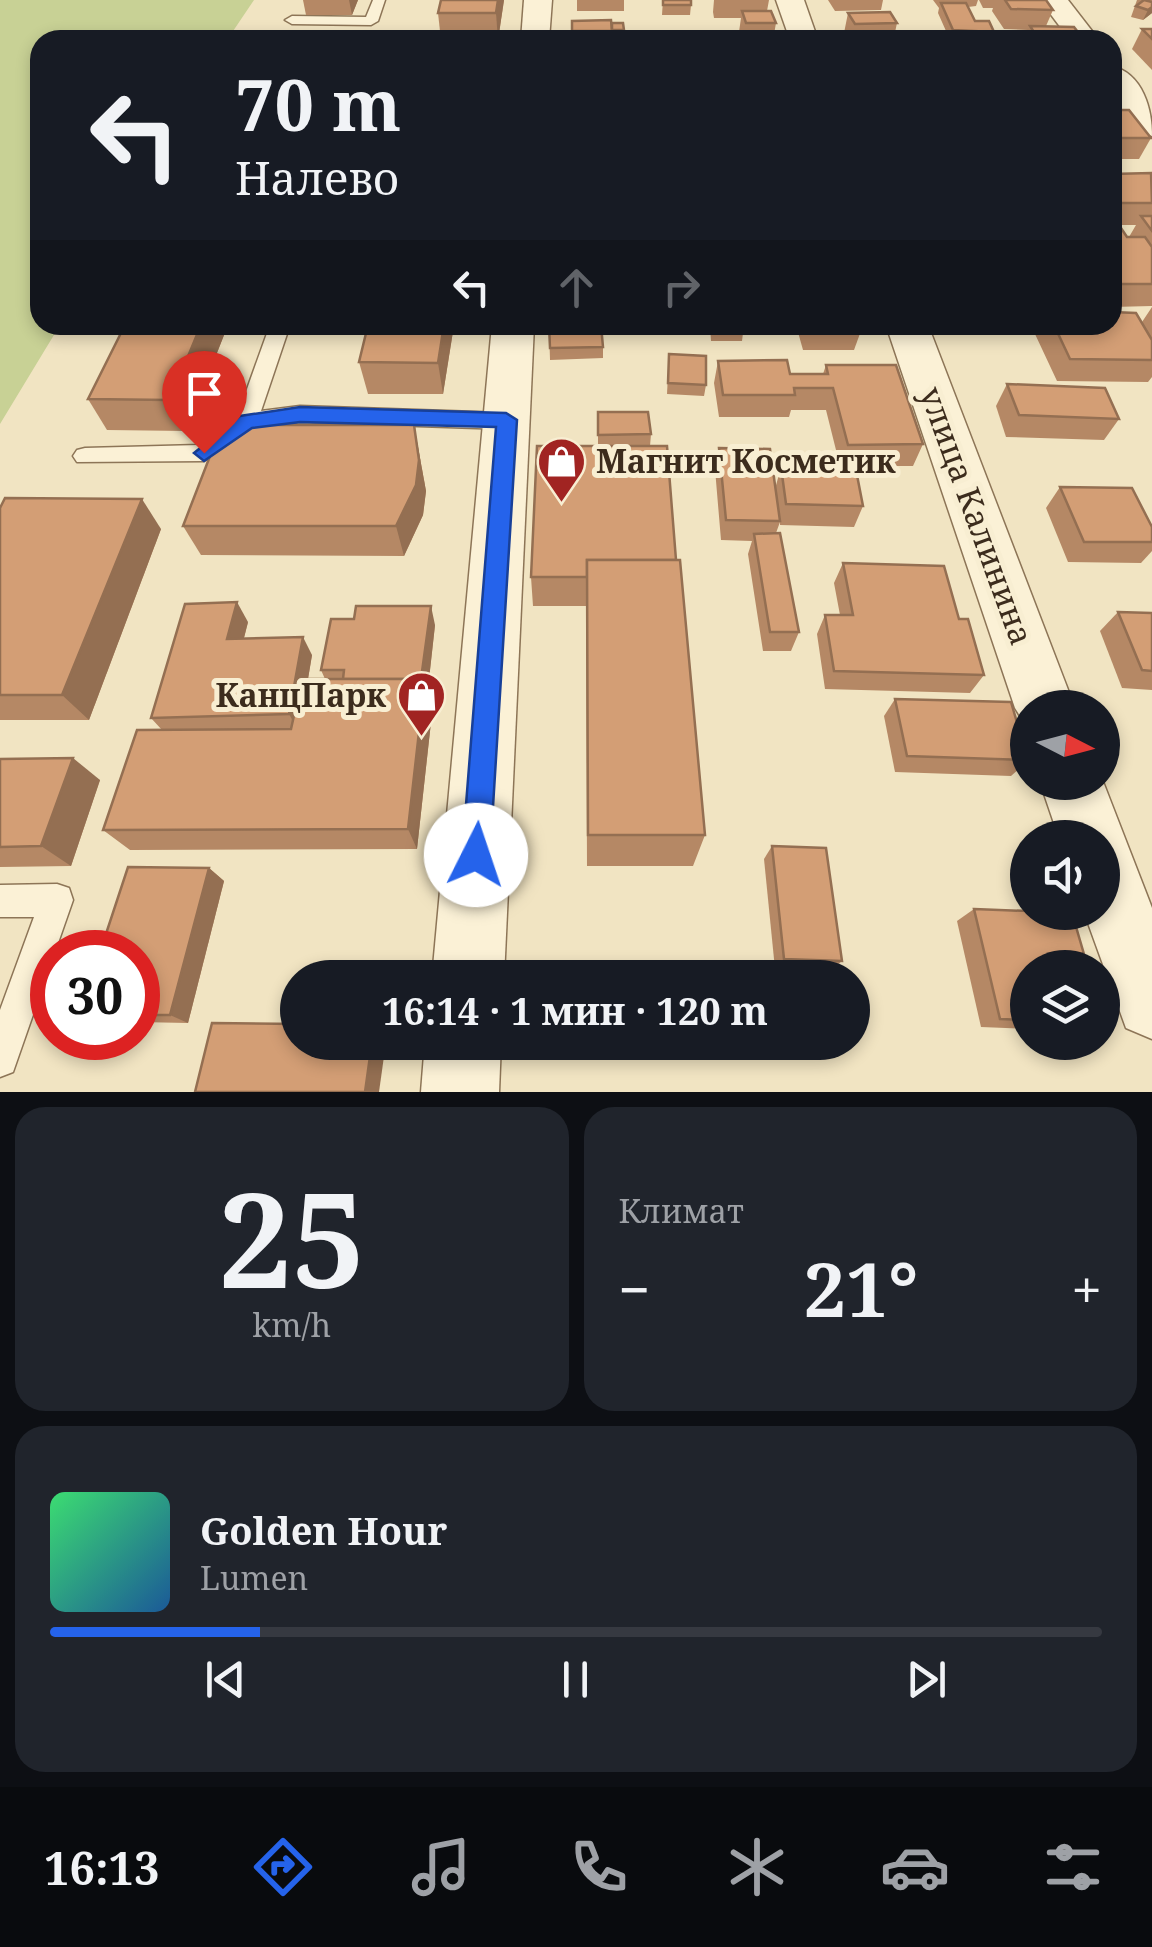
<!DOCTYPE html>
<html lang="ru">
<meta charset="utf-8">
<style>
:root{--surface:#171b24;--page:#20242c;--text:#f1f3f6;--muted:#9ea1a6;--line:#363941;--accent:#2563eb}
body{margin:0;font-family:"Noto Serif",serif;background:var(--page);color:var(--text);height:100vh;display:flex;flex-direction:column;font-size:38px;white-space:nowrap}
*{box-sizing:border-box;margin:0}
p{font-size:32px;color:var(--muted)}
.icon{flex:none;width:55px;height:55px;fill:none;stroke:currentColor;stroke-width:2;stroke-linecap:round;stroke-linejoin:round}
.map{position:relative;height:1092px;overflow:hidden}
.drawer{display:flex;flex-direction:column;gap:15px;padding:15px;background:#0d0f14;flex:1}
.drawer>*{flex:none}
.banner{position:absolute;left:30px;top:30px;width:1092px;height:305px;border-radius:30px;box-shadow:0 5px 15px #0003;background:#171b24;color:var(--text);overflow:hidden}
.needle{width:65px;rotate:96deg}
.controls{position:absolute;left:1010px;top:690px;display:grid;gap:20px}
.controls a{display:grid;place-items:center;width:110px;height:110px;border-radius:50%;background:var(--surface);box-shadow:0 5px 15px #0003;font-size:50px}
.speed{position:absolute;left:30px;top:930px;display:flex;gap:20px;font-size:50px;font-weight:700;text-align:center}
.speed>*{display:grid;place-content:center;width:130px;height:130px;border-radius:50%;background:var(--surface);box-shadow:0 5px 15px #0003;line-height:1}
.speed .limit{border:15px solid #d22;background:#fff;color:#111}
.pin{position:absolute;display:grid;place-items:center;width:85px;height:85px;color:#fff;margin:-102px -42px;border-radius:50% 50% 50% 0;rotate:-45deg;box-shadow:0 0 10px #0007}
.pin .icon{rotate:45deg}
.me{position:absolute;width:110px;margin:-55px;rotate:4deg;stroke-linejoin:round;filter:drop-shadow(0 0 8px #0008)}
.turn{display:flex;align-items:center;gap:35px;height:210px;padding:0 40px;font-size:45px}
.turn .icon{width:130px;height:130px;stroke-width:2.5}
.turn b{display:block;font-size:70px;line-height:85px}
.lanes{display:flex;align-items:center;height:95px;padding:0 40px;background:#0003;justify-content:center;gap:50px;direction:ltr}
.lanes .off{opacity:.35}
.big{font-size:75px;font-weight:700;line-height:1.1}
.drawer .widget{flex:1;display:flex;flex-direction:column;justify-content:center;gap:15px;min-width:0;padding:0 35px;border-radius:30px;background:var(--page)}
.drawer .dial{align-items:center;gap:0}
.dial b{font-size:130px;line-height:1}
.song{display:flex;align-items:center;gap:30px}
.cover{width:120px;height:120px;border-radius:15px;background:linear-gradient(135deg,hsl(140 70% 55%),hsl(210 70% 35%))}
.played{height:10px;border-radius:5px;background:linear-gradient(90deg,var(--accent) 20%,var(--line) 20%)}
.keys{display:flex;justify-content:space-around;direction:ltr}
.heat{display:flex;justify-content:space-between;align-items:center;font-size:55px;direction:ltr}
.drawer .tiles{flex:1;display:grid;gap:15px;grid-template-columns:1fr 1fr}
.widget:last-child{grid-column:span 2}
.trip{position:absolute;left:280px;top:960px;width:590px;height:100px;border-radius:50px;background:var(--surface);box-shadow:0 5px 15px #0003;font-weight:700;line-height:100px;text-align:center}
.tabs{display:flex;height:160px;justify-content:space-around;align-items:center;background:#090b0e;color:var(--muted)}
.tabs .icon{width:70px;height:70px}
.tabs .active{color:var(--accent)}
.tabs b{font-size:45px;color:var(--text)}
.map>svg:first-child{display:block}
.green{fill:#c8d195}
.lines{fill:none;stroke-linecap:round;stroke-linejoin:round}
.service-casing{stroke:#8d7557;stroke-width:3}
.minor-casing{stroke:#8d7557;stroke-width:3}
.service{fill:#fbf1d6;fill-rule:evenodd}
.minor{fill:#fbf1d6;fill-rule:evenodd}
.wall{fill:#b58865}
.shaded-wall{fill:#946f52}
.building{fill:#d39e75;stroke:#946f52;stroke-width:2.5}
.route{fill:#2563eb;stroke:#184099;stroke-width:2.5}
.labels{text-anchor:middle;stroke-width:10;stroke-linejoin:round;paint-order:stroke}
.poi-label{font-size:32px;font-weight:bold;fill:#3c2c1d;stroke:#f8eed2;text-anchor:start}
.street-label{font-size:32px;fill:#3c2c1d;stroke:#f8eed2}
</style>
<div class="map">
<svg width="1152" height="1092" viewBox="0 0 1152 1092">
<rect width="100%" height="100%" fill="#f1e4c2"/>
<polygon class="green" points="0,0 254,0 227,40 40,40 40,325 60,325 0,424"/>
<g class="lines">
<defs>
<g id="service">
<polygon points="373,0 385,0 378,21 371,25 292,24 285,20 292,16 366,17"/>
<polygon points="270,325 290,325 261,411 300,406 506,413 517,421 506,429 300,422 253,428 204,461 77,462 73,456 77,450 85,448 199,445 237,417"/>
<polygon points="57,884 69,888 73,900 13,1072 0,1077 0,1010 34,917 0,917 0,885"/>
</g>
<g id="minor">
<polygon points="524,0 552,0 549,40 521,40"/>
<polygon points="776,0 804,0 818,40 790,40"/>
<polygon points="1040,0 1068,0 1099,40 1070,40"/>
<path d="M 1112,66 C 1143,74 1152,109 1152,136 C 1122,128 1112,93 1112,66 Z"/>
<polygon points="492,325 534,325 504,978 432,978"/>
<polygon points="886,325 928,325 1075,708 1028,708 1028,729 1015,708"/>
<polygon points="1102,779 1152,908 1152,1039 1126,1028 1084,912 1102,912 1102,838 1059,838 1040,782 1102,782"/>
<polygon points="425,1042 501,1042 499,1092 421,1092"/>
</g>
</defs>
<use href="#service" class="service-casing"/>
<use href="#minor" class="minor-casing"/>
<use href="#service" class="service"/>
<use href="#minor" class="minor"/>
</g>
<g class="wall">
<polygon points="303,0 358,0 352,15 306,15"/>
<polygon points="504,0 498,40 441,40 438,13"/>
<rect x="577" y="0" width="47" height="11"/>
<polygon points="663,0 691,5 690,15 662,15"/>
<polygon points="714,0 774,0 769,0 767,11 776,23 773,40 718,40 719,32 739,32 741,18 714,18 713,12"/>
<polygon points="828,0 883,0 881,10 835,11"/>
<polygon points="933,0 978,0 976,6 968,7 975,21 994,32 992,36 995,40 950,40 938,13 939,8"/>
<polygon points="979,0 1046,0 1053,10 1046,26 1084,40 1024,40 1028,30 1004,29 992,11 993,8 983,8"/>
<polygon points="1137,0 1152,0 1152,13 1143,20 1131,17"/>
<polygon points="848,13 897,23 894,37 895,40 848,40 844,33"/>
<polygon points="572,21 612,23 624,30 623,40 572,40"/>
<polygon points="1142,29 1152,29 1152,70 1132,49"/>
<polygon points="1112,110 1151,138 1139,159 1112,159"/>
<polygon points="1112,174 1152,175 1152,306 1112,307 1112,228 1129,237 1136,225 1112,225"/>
<polygon points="1152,307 1152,377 1148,382 1057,381 1035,334 1039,325 1112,325 1142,322"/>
<polygon points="228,325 186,431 107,430 88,399"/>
<polygon points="454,325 443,394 368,394 359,362"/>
<polygon points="549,325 603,347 603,358 550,360"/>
<polygon points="710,325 744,325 742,341 711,341"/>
<polygon points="796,325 861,325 862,328 854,350 803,350"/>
<polygon points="669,354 706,385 704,396 667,394"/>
<polygon points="718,361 790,374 823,374 826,365 923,444 913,466 840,466 826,410 791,410 789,417 719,417 714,383"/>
<polygon points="1007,384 1119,419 1104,440 1006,437 996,406"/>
<polygon points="598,412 651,434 650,446 598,446"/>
<polygon points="414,425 426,491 423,515 404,556 201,555 183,526"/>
<polygon points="719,448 775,489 781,467 863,506 854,527 780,525 780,522 776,533 799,632 791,651 763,651 748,554 752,541 721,540 715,469"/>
<polygon points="1060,487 1152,527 1152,551 1141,563 1068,562 1046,508"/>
<polygon points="0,508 161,529 89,720 0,720"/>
<polygon points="676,560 705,835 693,866 587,866 586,606 533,606 531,577"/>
<polygon points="843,563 959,619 984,675 970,693 825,689 817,634 825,615 840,615 834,583"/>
<polygon points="1118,612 1152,613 1152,690 1122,688 1100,631"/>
<polygon points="248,622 244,638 312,655 308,679 325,679 321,670 435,625 428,688 433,704 417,849 130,850 103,830 162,730 151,718"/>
<polygon points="895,699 1028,761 1011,776 895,772 884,716"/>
<polygon points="0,759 100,780 71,866 0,867"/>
<polygon points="772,846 842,961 830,971 775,969 764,859"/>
<polygon points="209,868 224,881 188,1023 138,1022 138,952"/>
<polygon points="974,909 1028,968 1028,1029 981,1027 957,921"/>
</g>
<g class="shaded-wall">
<polygon points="349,0 358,0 352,15"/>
<polygon points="498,0 504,0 498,40 496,13"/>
<polygon points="1152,7 1152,13 1143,20 1148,10"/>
<polygon points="201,325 228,325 186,431 170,400"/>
<polygon points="444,325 454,325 443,394 438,363"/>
<polygon points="414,425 426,491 423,515 404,556 396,526"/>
<polygon points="142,499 161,529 89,720 62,695"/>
<polygon points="237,602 248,622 239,657 227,639"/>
<polygon points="431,606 435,625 428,688 433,704 417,849 408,829 420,686"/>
<polygon points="303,637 312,655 299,732 289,714"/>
<polygon points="73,758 100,780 71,866 41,846"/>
<polygon points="209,868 224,881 188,1023 170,1015"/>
<polygon points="372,1042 386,1042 379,1092 365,1092"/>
</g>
<g class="building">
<polygon points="441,0 498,0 496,13 438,13"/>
<rect x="663" y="0" width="28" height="5"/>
<polygon points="1005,0 1046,0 1053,10 1011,9"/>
<polygon points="1144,0 1152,2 1152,7 1148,10 1136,6"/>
<polygon points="941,3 966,3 975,21 989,21 994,32 953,30"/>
<polygon points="742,11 771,11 776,23 746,23"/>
<polygon points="890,12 897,23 855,24 848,13"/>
<polygon points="611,20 612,31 572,31 572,21"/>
<polygon points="612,23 623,23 624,30 612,30"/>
<polygon points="1030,26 1074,27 1084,40 1039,40"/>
<polygon points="1142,29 1152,29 1152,39"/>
<polygon points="719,32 762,32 764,40 721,40"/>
<polygon points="967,33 991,33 995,40 971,40"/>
<polygon points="893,36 895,40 864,40 862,37"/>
<polygon points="1112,110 1129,110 1151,138 1112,138"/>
<polygon points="1151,173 1152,203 1112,203 1112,174"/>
<polygon points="1141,216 1152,216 1152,231"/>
<polygon points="1112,228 1121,228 1127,237 1145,237 1152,247 1152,284 1120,284 1112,273"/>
<polygon points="1112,312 1136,313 1152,340 1152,360 1070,359 1054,325 1112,325"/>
<polygon points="125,325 201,325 170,400 88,399"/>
<polygon points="368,325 444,325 438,363 359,362"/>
<polygon points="549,325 601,325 603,347 550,348"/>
<polygon points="713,325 744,325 744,330 713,329"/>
<polygon points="808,325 861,325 862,328 809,328"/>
<polygon points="669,354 706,356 706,385 668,383"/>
<polygon points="787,360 790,374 828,374 826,365 896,365 923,444 848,445 833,388 794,388 795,395 723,395 718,361"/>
<polygon points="1007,384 1105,388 1119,419 1019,415"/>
<polygon points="598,412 648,412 651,434 598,435"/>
<polygon points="222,425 414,425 419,460 416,485 396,526 183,526"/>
<polygon points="537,446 667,446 676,560 587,560 587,577 531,577"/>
<polygon points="719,448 770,449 780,521 726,520"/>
<polygon points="781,467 856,470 863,506 786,504"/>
<polygon points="1060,487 1132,488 1152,527 1152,542 1084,542"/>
<polygon points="5,498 142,499 62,695 0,695 0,508"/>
<polygon points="780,533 799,632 770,632 754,534"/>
<polygon points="587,560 680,560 705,835 588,835"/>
<polygon points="843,563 944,566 959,619 968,619 984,675 834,671 825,615 853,615"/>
<polygon points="237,602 227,639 303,637 289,714 151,718 185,604"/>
<polygon points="356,606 431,606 421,679 343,679 344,670 321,670 331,619 354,619"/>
<polygon points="1118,612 1152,613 1152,671 1142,670"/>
<polygon points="302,679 425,679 408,829 103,830 137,730 291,729"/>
<polygon points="895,699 1011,702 1028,760 907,756"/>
<polygon points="73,758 41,846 0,847 0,759"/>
<polygon points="772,846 826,848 842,961 784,959"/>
<polygon points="128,867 209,868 170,1015 138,1015 138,952 100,952"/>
<polygon points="974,909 1028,911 1028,912 1072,913 1088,968 1028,968 1028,1020 1000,1019"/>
<polygon points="212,1023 298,1024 298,1042 372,1042 365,1092 195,1092"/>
</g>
<polygon class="route" points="300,407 506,413 517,420 490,855 486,865 476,869 466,865 462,855 496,427 300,422 252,428 204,461 194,453 240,416"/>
<defs>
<symbol id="shop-pin" viewBox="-11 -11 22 30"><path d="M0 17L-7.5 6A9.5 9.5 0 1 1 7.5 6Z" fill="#a12422" stroke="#f8eed2"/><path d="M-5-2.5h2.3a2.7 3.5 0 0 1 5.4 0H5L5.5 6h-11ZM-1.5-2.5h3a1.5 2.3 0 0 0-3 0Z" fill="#fff"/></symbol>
</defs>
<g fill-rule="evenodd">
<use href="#shop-pin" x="534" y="434" width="55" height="75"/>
<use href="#shop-pin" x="394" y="668" width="55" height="75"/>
</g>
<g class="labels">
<g class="poi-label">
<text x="596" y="473">Магнит Косметик</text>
<text x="386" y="707" text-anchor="end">КанцПарк</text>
</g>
<g class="street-label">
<text transform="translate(976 516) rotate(70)" y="11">улица Калинина</text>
</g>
</g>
</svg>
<div class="controls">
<a><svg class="needle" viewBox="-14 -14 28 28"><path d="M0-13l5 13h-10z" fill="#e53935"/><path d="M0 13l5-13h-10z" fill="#9ea1a6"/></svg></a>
<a><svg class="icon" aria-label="sound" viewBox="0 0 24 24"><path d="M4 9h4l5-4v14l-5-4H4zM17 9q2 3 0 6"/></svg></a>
<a><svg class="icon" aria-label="layers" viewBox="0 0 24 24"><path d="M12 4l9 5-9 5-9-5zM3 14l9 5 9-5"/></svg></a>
</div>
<div class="speed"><div class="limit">30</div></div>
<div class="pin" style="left:204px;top:453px;background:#d93025"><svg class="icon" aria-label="arrive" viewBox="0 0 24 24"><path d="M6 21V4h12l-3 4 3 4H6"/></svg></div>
<svg class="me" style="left:476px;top:855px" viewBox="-20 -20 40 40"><circle r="19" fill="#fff"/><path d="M0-13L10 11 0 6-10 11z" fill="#2563eb"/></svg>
<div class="trip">16:14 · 1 мин · 120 m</div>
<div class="banner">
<div class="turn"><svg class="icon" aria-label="left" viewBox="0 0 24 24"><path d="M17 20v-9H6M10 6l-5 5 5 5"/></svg><div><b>70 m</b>Налево</div></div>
<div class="lanes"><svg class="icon" aria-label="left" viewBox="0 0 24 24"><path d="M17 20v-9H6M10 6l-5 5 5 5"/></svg><svg class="icon off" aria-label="ahead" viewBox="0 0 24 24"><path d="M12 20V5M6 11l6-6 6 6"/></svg><svg class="icon off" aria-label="right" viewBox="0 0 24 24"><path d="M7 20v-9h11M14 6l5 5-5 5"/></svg></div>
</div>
</div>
<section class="drawer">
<div class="tiles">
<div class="widget dial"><b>25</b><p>km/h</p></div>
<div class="widget"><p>Климат</p>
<div class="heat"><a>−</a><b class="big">21°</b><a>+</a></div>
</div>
<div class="widget">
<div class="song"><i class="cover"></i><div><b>Golden Hour</b><p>Lumen</p></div></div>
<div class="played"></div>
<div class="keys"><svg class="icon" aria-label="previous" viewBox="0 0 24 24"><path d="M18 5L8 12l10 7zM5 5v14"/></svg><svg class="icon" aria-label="pause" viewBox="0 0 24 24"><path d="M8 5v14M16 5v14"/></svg><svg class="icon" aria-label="next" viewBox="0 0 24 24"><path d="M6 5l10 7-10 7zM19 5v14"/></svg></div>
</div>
</div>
</section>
<nav class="tabs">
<b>16:13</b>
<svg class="icon active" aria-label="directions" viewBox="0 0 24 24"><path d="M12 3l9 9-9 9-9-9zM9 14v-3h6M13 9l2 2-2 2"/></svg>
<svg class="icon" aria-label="music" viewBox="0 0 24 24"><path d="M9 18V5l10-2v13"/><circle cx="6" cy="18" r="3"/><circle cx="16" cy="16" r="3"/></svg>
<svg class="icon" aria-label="phone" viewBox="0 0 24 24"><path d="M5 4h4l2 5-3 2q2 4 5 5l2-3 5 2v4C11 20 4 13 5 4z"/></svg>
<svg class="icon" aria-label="climate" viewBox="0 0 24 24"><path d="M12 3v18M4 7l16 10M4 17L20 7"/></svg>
<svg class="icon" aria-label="car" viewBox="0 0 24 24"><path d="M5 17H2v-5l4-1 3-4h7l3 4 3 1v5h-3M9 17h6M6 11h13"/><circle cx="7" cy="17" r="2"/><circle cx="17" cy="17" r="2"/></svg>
<svg class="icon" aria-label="filters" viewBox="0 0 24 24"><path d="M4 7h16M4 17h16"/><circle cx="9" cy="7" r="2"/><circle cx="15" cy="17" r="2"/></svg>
</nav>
